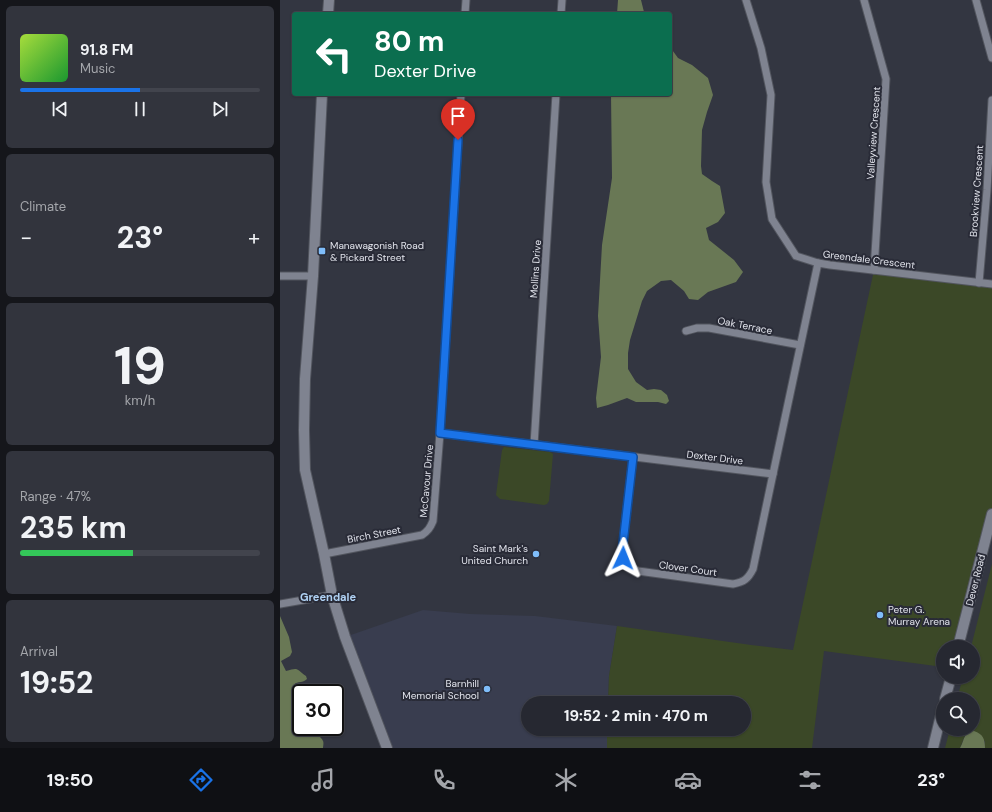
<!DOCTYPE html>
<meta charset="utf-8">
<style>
:root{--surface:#262831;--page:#32343d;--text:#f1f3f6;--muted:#a4a6ab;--line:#42444d;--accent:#1a73e8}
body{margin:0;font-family:"DM Sans",sans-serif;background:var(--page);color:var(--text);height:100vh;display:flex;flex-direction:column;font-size:15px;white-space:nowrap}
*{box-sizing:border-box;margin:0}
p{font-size:13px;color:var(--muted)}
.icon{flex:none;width:22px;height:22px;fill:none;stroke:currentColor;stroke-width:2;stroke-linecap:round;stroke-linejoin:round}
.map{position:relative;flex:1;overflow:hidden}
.panel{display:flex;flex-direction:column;gap:6px;padding:6px;background:#15161b;width:280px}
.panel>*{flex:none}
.top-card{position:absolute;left:12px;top:12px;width:380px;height:84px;border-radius:4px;box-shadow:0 1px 3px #0004,0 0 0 1px var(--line);background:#0b6e4f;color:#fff;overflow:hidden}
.fabs{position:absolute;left:656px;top:640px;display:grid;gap:8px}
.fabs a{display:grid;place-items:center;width:44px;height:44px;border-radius:50%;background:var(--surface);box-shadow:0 1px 3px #0004,0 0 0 1px var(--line);font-size:20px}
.speed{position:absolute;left:12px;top:684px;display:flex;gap:8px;font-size:20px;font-weight:700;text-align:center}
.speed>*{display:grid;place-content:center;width:52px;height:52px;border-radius:50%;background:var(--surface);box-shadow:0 1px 3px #0004,0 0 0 1px var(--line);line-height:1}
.speed .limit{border:2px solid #111;border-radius:6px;background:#fff;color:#111}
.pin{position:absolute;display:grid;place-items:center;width:34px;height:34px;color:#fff;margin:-41px -17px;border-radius:50% 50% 50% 0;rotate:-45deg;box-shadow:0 0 4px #0007}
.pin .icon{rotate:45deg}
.me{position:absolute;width:44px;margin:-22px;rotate:2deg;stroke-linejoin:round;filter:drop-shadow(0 0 3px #0008)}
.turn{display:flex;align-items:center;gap:14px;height:84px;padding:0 16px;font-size:18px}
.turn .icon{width:52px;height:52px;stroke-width:2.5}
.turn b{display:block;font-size:28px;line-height:34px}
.big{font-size:30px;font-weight:700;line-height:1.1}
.panel .card{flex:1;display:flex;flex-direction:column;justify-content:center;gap:6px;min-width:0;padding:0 14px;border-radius:6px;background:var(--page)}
.panel .dial{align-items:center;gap:0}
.dial b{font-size:52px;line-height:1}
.song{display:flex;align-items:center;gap:12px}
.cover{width:48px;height:48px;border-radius:6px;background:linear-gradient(135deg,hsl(80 70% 55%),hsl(130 70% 35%))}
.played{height:4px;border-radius:2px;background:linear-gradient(90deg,var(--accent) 50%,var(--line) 50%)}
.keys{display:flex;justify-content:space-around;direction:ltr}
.heat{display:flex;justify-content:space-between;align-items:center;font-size:22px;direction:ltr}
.charge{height:6px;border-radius:3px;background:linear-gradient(90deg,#34c759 47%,var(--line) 0)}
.trip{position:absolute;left:241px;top:696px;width:230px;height:40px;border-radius:20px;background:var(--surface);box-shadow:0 1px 3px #0004,0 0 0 1px var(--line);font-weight:700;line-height:40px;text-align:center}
.menu{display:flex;height:64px;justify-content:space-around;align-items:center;background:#0f1014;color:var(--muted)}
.menu .icon{width:28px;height:28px}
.menu .selected{color:var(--accent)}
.menu b{font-size:18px;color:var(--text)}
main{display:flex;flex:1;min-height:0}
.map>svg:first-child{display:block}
.built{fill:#393d4f}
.green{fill:#3b4827}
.forest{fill:#697855}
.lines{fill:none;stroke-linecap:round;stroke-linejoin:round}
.minor-casing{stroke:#52555e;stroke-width:9}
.secondary-casing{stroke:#52555e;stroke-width:12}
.minor{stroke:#7f8390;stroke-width:7}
.secondary{stroke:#7f8390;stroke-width:10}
.route-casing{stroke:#114b97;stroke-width:10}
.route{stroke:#1a73e8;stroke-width:7}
.poi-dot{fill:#7fbdfa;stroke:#292b37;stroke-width:1.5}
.labels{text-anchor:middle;stroke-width:4;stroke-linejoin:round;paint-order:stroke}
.street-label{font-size:10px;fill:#e2e4ec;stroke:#292b37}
.poi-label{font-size:10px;fill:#e2e4ec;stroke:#292b37;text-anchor:start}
.neighbourhood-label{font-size:11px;font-weight:bold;fill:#afd1f3;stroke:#292b37}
</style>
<main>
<section class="panel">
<div class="card">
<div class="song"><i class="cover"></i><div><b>91.8 FM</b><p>Music</p></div></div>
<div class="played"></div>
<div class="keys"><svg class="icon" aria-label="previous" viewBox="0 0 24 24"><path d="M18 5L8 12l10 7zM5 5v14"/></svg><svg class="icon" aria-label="pause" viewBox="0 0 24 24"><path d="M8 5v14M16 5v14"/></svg><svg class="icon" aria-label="next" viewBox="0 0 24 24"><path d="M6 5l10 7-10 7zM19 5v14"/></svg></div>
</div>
<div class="card"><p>Climate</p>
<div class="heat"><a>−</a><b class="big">23°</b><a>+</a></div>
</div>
<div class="card dial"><b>19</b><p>km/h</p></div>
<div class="card"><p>Range · 47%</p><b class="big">235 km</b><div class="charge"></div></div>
<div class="card"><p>Arrival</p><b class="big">19:52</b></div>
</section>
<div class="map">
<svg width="712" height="748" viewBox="0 0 712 748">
<rect width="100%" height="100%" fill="#333641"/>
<polygon class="built" points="143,610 190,614 255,616 337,626 329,676 328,703 248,703 248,729 327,729 327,748 107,748 65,637"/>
<g class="green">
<polygon points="594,270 712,284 712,514 678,647 663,647 663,667 544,651 532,748 327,748 327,729 464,729 464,703 328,703 329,676 337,626 471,645 513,650"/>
<polygon points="224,447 270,452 273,454 269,501 267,504 264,505 220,499 216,495 222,450"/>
<polygon points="712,564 712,748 705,748 705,741 685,735 682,743 680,748 665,748 670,729 693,729 693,699 677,699 683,677 693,677 693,647 691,647"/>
</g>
<g class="forest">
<polygon points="338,0 361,0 364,12 366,14 337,14"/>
<polygon points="390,47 398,58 412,65 428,78 433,95 427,112 422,130 421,166 422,174 432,181 440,186 445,213 438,222 426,228 429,240 454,260 463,272 456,282 428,292 418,300 409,299 404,291 391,280 381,281 367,291 362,301 350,340 348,353 348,369 356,382 367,390 374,389 381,390 387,395 389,401 386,404 378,402 356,402 347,398 328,405 317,408 316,398 321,357 318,316 322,245 332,178 331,94 390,94"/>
<path d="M 0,616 L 9,637 L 12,652 L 10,656 L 1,661 L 6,671 C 19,667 16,669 26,676 L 27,679 C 22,684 15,680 13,687 L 21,694 L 21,727 L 25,727 C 29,731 42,736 43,741 C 44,743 43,747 43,748 L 0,748 Z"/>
<path d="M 694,731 C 703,734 705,739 705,748 L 680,748 C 685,740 683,732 694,731 Z"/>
</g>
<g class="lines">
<defs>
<g id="minor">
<polyline points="466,0 481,48 491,95 486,182 492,219 516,256 538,263 550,265 712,284"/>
<polyline points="584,0 606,79 594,270"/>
<polyline points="696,0 712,58"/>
<polyline points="185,14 186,0"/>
<polyline points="281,14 282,0"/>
<polyline points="0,276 33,276"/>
<polyline points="699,283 707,190 712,100"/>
<polyline points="406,331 417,328 429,328 520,345"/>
<polyline points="160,433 493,474 538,263"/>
<polyline points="254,445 276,94"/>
<path d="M 353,457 L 342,552 C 344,562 349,567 358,571 L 453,584 C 464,582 468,579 473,569 L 493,474"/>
<path d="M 44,554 L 142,535 C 148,531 150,528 153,521 L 160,433 L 181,94"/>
<polyline points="0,604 52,595"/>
</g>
<g id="secondary">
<polyline points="48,14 49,0"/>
<polyline points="42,94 33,276 25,379 24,430 25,470 44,554 52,595 65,637 107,748"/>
<polyline points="678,647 712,514"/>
<polyline points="665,699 671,677"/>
<polyline points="653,748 663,707"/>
</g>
</defs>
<use href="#minor" class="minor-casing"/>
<use href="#secondary" class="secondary-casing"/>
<use href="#minor" class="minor"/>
<use href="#secondary" class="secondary"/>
</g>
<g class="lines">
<defs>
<polyline id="route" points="178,140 160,433 353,457 342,552 343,558"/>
</defs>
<use href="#route" class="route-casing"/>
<use href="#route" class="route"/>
</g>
<g class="poi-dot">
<rect x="38" y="247" width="8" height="8" rx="2"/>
<circle cx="256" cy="554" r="4"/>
<circle cx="600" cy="615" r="4"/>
<circle cx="207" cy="689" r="4"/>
</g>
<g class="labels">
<g class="street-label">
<text transform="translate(593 133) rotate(-86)" y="4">Valleyview Crescent</text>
<text transform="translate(696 191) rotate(-86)" y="4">Brookview Crescent</text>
<text transform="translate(589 259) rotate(7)" y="4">Greendale Crescent</text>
<text transform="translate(255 269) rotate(-86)" y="4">Mollins Drive</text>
<text transform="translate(465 325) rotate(11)" y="4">Oak Terrace</text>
<text transform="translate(435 457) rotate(7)" y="4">Dexter Drive</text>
<text transform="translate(146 481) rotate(-85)" y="4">McCavour Drive</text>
<text transform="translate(94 534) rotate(-11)" y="4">Birch Street</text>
<text transform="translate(408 568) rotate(8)" y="4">Clover Court</text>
<text transform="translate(695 580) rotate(-76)" y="4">Dever Road</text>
</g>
<g class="poi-label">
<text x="50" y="249">Manawagonish Road<tspan x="50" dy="12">&amp; Pickard Street</tspan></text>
<text x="248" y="552" text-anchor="end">Saint Mark's<tspan x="248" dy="12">United Church</tspan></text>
<text x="608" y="613">Peter G.<tspan x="608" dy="12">Murray Arena</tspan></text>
<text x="199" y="687" text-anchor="end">Barnhill<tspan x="199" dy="12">Memorial School</tspan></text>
</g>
<g class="neighbourhood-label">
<text x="48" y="601">Greendale</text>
</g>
</g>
</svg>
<div class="fabs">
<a><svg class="icon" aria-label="sound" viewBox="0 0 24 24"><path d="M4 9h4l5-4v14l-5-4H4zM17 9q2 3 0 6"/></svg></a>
<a><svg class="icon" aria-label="search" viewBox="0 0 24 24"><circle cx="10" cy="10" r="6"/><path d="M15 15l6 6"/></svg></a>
</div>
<div class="speed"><div class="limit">30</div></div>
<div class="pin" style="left:178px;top:140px;background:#d93025"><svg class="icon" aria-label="arrive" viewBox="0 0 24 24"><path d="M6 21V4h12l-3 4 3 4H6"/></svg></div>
<svg class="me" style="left:343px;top:558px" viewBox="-20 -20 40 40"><path d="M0-17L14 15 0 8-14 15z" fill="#1a73e8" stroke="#fff" stroke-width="4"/></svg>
<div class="trip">19:52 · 2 min · 470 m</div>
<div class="top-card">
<div class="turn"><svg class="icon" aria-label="left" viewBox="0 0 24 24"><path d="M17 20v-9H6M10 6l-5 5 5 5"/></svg><div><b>80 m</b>Dexter Drive</div></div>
</div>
</div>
</main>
<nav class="menu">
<b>19:50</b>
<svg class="icon selected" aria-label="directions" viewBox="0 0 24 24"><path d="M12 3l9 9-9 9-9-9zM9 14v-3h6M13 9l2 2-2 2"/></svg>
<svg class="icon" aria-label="music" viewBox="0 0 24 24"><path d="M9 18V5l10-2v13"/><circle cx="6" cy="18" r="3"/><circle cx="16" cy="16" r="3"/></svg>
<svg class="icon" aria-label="phone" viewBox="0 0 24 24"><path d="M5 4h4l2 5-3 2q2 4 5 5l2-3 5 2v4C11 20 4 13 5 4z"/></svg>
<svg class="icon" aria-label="climate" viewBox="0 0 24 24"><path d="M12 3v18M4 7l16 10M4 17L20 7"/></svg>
<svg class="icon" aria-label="car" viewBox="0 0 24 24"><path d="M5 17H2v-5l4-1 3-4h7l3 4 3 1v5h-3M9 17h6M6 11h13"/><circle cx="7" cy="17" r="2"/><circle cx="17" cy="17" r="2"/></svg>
<svg class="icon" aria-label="filters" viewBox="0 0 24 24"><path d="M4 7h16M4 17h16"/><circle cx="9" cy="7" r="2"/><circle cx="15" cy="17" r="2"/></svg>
<b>23°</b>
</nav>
